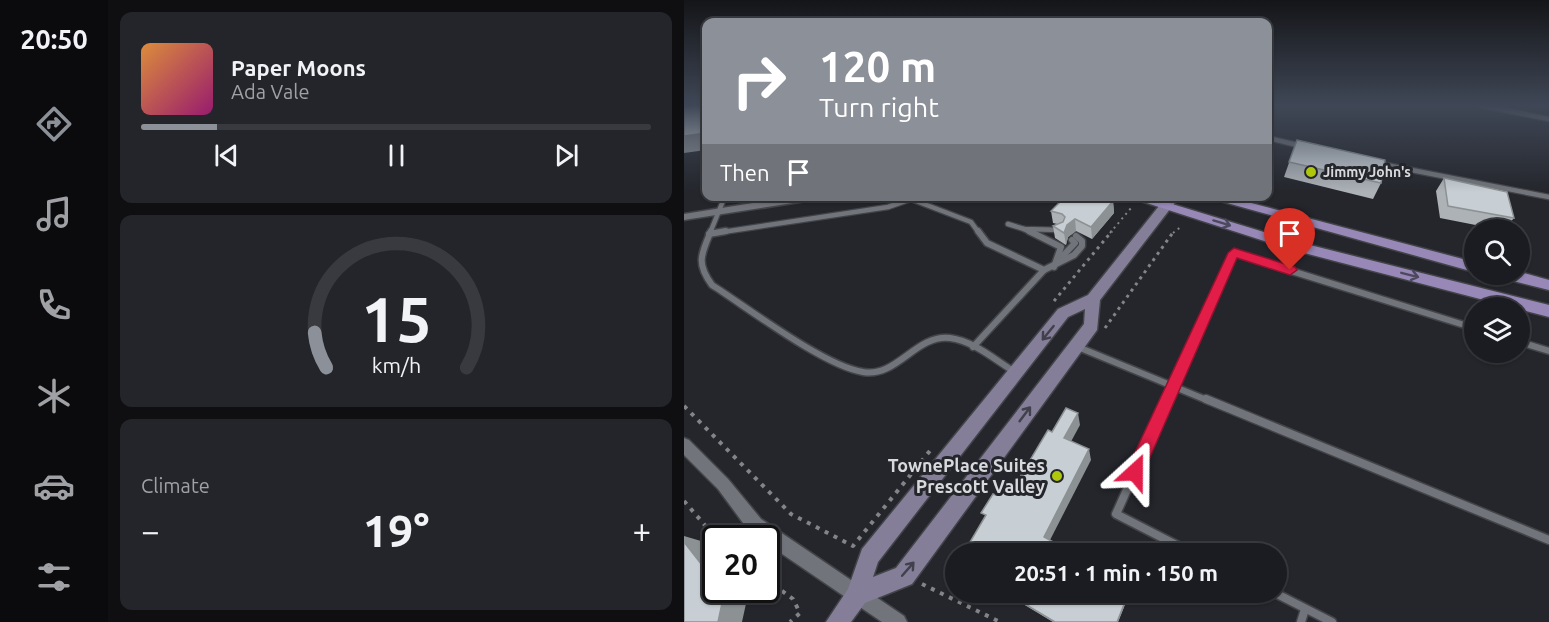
<!DOCTYPE html>
<meta charset="utf-8">
<style>
:root{--surface:#1b1c21;--page:#24252a;--text:#f1f3f6;--muted:#a0a1a5;--line:#393a3f;--accent:#8c9099}
body{margin:0;font-family:Ubuntu,sans-serif;background:var(--page);color:var(--text);height:100vh;display:flex;flex-direction:column;font-size:22px;white-space:nowrap}
*{box-sizing:border-box;margin:0}
p{font-size:20px;color:var(--muted)}
.icon{flex:none;width:33px;height:33px;fill:none;stroke:currentColor;stroke-width:2;stroke-linecap:round;stroke-linejoin:round}
.map{position:relative;flex:1;overflow:hidden}
.side{display:flex;flex-direction:column;gap:12px;padding:12px;background:#0f0f12;width:576px}
.side>*{flex:none}
.guide{position:absolute;left:18px;top:18px;width:570px;height:183px;border-radius:12px;box-shadow:0 2px 4px #0004,0 0 0 2px var(--line);background:#8c9099;color:#fff;overflow:hidden}
.controls{position:absolute;left:780px;top:219px;display:grid;gap:12px}
.controls a{display:grid;place-items:center;width:66px;height:66px;border-radius:50%;background:var(--surface);box-shadow:0 2px 4px #0004,0 0 0 2px var(--line);font-size:30px}
.speed{position:absolute;left:18px;top:525px;display:flex;gap:12px;font-size:30px;font-weight:700;text-align:center}
.speed>*{display:grid;place-content:center;width:78px;height:78px;border-radius:50%;background:var(--surface);box-shadow:0 2px 4px #0004,0 0 0 2px var(--line);line-height:1}
.speed .limit{border:3px solid #111;border-radius:9px;background:#fff;color:#111}
.pin{position:absolute;display:grid;place-items:center;width:51px;height:51px;color:#fff;margin:-62px -26px;border-radius:50% 50% 50% 0;rotate:-45deg;box-shadow:0 0 6px #0007}
.pin .icon{rotate:45deg}
.me{position:absolute;width:66px;margin:-33px;rotate:24deg;stroke-linejoin:round;filter:drop-shadow(0 0 4px #0008)}
.turn{display:flex;align-items:center;gap:21px;height:126px;padding:0 18px;font-size:27px}
.turn .icon{width:78px;height:78px;stroke-width:2.5}
.turn b{display:block;font-size:42px;line-height:51px}
.then{display:flex;align-items:center;height:57px;padding:0 18px;background:#0003;gap:12px;font-size:22px}
.big{font-size:45px;font-weight:600;line-height:1.1}
.side .tile{flex:1;display:flex;flex-direction:column;justify-content:center;gap:9px;min-width:0;padding:0 21px;border-radius:12px;background:var(--page)}
.side .dial{align-items:center;gap:0}
.dial svg{height:156px;overflow:visible;fill:none;stroke:var(--line);stroke-width:7;stroke-linecap:round;text-anchor:middle}
.dial text{fill:var(--text);stroke:none}
.song{display:flex;align-items:center;gap:18px}
.cover{width:72px;height:72px;border-radius:9px;background:linear-gradient(135deg,hsl(30 70% 55%),hsl(320 70% 35%))}
.played{height:6px;border-radius:3px;background:linear-gradient(90deg,var(--accent) 15%,var(--line) 15%)}
.keys{display:flex;justify-content:space-around;direction:ltr}
.heat{display:flex;justify-content:space-between;align-items:center;font-size:33px;direction:ltr}
.trip{position:absolute;left:261px;top:543px;width:342px;height:60px;border-radius:30px;background:var(--surface);box-shadow:0 2px 4px #0004,0 0 0 2px var(--line);font-weight:600;line-height:60px;text-align:center}
main{display:flex;flex:1;min-height:0}
.tab-bar{display:flex;flex-direction:column;width:108px;justify-content:space-around;align-items:center;background:#0b0b0d;color:var(--muted)}
.tab-bar .icon{width:42px;height:42px}
.tab-bar .current{color:var(--accent)}
.tab-bar b{font-size:27px;color:var(--text)}
.map>svg:first-child{display:block}
.lines{fill:none;stroke-linecap:round;stroke-linejoin:round}
.lane-far2-casing{stroke:#424448;stroke-width:7}
.lane-far1-casing{stroke:#424448;stroke-width:9}
.lane-casing{stroke:#424448;stroke-width:11}
.street-casing{stroke:#424448;stroke-width:3}
.secondary-casing{stroke:#424448;stroke-width:3}
.primary-casing{stroke:#424448;stroke-width:3}
.path-far2{stroke:#828488;stroke-width:2;stroke-dasharray:2 4;stroke-linecap:butt}
.path-far1{stroke:#828488;stroke-width:3;stroke-dasharray:3 4.5;stroke-linecap:butt}
.path{stroke:#828488;stroke-width:4;stroke-dasharray:4 6;stroke-linecap:butt}
.lane-far2{stroke:#71747a;stroke-width:4.5}
.lane-far1{stroke:#71747a;stroke-width:6}
.lane{stroke:#71747a;stroke-width:8}
.street{fill:#71747a;fill-rule:evenodd}
.secondary{fill:#847e99;fill-rule:evenodd}
.primary{fill:#9788b8;fill-rule:evenodd}
.wall{fill:#acb2b6}
.shaded-wall{fill:#8c9194}
.building{fill:#c8cfd4;stroke:#8c9194;stroke-width:1.5}
.oneway{stroke:#4c485d}
.oneway2{stroke:#41404d}
.route{fill:#e11d48;stroke:#92132f;stroke-width:1.5}
.poi-dot{fill:#aec60b;stroke:#24262c;stroke-width:2}
.labels{text-anchor:middle;stroke-width:6;stroke-linejoin:round;paint-order:stroke}
.far-poi-label{font-size:14px;font-weight:bold;fill:#d7d9dc;stroke:#24262c;text-anchor:start}
.near-poi-label{font-size:18px;font-weight:bold;fill:#d7d9dc;stroke:#24262c;text-anchor:end}
</style>
<main>
<nav class="tab-bar">
<b>20:50</b>
<svg class="icon current" aria-label="directions" viewBox="0 0 24 24"><path d="M12 3l9 9-9 9-9-9zM9 14v-3h6M13 9l2 2-2 2"/></svg>
<svg class="icon" aria-label="music" viewBox="0 0 24 24"><path d="M9 18V5l10-2v13"/><circle cx="6" cy="18" r="3"/><circle cx="16" cy="16" r="3"/></svg>
<svg class="icon" aria-label="phone" viewBox="0 0 24 24"><path d="M5 4h4l2 5-3 2q2 4 5 5l2-3 5 2v4C11 20 4 13 5 4z"/></svg>
<svg class="icon" aria-label="climate" viewBox="0 0 24 24"><path d="M12 3v18M4 7l16 10M4 17L20 7"/></svg>
<svg class="icon" aria-label="car" viewBox="0 0 24 24"><path d="M5 17H2v-5l4-1 3-4h7l3 4 3 1v5h-3M9 17h6M6 11h13"/><circle cx="7" cy="17" r="2"/><circle cx="17" cy="17" r="2"/></svg>
<svg class="icon" aria-label="filters" viewBox="0 0 24 24"><path d="M4 7h16M4 17h16"/><circle cx="9" cy="7" r="2"/><circle cx="15" cy="17" r="2"/></svg>
</nav>
<section class="side">
<div class="tile">
<div class="song"><i class="cover"></i><div><b>Paper Moons</b><p>Ada Vale</p></div></div>
<div class="played"></div>
<div class="keys"><svg class="icon" aria-label="previous" viewBox="0 0 24 24"><path d="M18 5L8 12l10 7zM5 5v14"/></svg><svg class="icon" aria-label="pause" viewBox="0 0 24 24"><path d="M8 5v14M16 5v14"/></svg><svg class="icon" aria-label="next" viewBox="0 0 24 24"><path d="M6 5l10 7-10 7zM19 5v14"/></svg></div>
</div>
<div class="tile dial"><svg viewBox="0 0 100 80">
<path d="M14 69A42 42 0 1 1 86 69"/>
<path d="M14 69A42 42 0 0 1 8 51" stroke="#8c9099"/>
<text x="50" y="56" font-size="32" font-weight="700">15</text>
<text x="50" y="72" font-size="11">km/h</text>
</svg></div>
<div class="tile"><p>Climate</p>
<div class="heat"><a>−</a><b class="big">19°</b><a>+</a></div>
</div>
</section>
<div class="map">
<svg width="865" height="622" viewBox="0 0 865 622">
<rect width="100%" height="100%" fill="#24262c"/>
<g class="lines">
<defs>
<g id="lane-far2">
<polyline points="795,105 865,119"/>
<polyline points="584,138 618,146"/>
<polyline points="692,163 865,197"/>
<polyline points="324,224 340,229 376,230"/>
<polyline points="340,229 348,233"/>
<polyline points="26,233 41,196"/>
<polyline points="32,233 204,207 227,199 287,222 295,233"/>
</g>
<g id="lane-far1">
<path d="M 27,231 C 17,255 12,263 28,285 C 64,308 140,366 179,372 C 213,378 232,334 266,338 C 290,341 311,360 331,372"/>
<polyline points="345,231 377,247 370,267"/>
<polyline points="25,234 42,231"/>
<polyline points="373,262 391,243 388,240"/>
<polyline points="360,270 390,255 398,246 398,241 392,236"/>
<polyline points="836,342 865,351"/>
<polyline points="289,347 360,270 303,243 294,231"/>
<polyline points="394,347 525,401"/>
<polyline points="483,401 550,253 790,328"/>
</g>
<g id="lane">
<polyline points="484,399 432,514 510,554"/>
<polyline points="522,399 865,540"/>
<polyline points="589,592 648,622"/>
<polyline points="617,622 621,609"/>
</g>
<g id="street">
<polygon points="112,196 140,196 135,199 0,220 0,214"/>
<polygon points="0,438 5,440 44,479 77,519 220,616 223,622 198,622 82,543 82,538 77,538 65,531 34,489 0,455"/>
</g>
<path id="secondary" d="M 483,196 L 496,196 L 416,300 L 413,330 L 228,584 L 181,603 L 167,622 L 142,622 L 164,589 L 178,549 L 374,309 L 404,295 ZM 401,309 L 400,324 L 212,568 L 189,577 L 194,562 L 384,317 Z"/>
<g id="primary">
<polygon points="441,196 462,196 606,240 865,305 865,317 605,249"/>
<polygon points="518,196 541,196 790,262 790,272"/>
<polygon points="836,272 865,280 865,290 817,278 815,274 836,274"/>
</g>
</defs>
<use href="#lane-far2" class="lane-far2-casing"/>
<use href="#lane-far1" class="lane-far1-casing"/>
<use href="#lane" class="lane-casing"/>
<use href="#street" class="street-casing"/>
<use href="#secondary" class="secondary-casing"/>
<use href="#primary" class="primary-casing"/>
<g class="path-far2">
<polyline points="426,233 447,208"/>
<polyline points="489,233 498,226"/>
</g>
<g class="path-far1">
<polyline points="370,301 428,231"/>
<polyline points="421,328 490,231"/>
</g>
<g class="path">
<polyline points="0,406 107,514 169,546 249,447"/>
<polyline points="0,501 32,538"/>
<polyline points="82,579 109,599 116,613 106,622"/>
<polyline points="238,584 316,622"/>
</g>
<use href="#lane-far2" class="lane-far2"/>
<use href="#lane-far1" class="lane-far1"/>
<use href="#lane" class="lane"/>
<use href="#street" class="street"/>
<use href="#secondary" class="secondary"/>
<use href="#primary" class="primary"/>
</g>
<g class="wall">
<polygon points="613,140 697,183 689,199 600,177"/>
<polygon points="760,178 830,218 820,230 817,230 756,218 752,191"/>
<polygon points="429,201 430,213 408,239 392,231 384,237 382,245 371,238 369,226 373,224 369,223 367,211"/>
<polygon points="319,592 446,592 434,622 369,622"/>
</g>
<g class="shaded-wall">
<polygon points="0,105 18,105 0,117"/>
<polygon points="22,133 22,150 0,153 0,136"/>
<polygon points="429,201 430,213 408,239 407,227"/>
<polygon points="391,219 392,231 384,237 382,245 380,233 383,225"/>
<polygon points="394,413 396,425 383,449 380,438"/>
<polygon points="405,449 407,460 364,544 360,537"/>
<polygon points="0,536 17,541 32,559 32,583 0,542"/>
<polygon points="37,590 55,590 63,599 58,622 34,622"/>
<polygon points="445,592 446,592 434,622 433,622"/>
</g>
<g class="building">
<polygon points="11,105 22,105 22,133 0,136 0,108"/>
<polygon points="613,140 701,160 697,183 605,162"/>
<polygon points="760,178 823,192 830,218 764,206"/>
<polygon points="382,196 416,196 429,201 407,227 391,219 383,225 380,233 369,226 379,222 381,217 378,214 367,211"/>
<polygon points="382,408 394,413 380,438 405,449 360,537 391,554 279,554 302,515 297,513 309,494 312,495 320,482 330,487 364,430 368,432"/>
<polygon points="0,542 32,583 32,590 37,590 40,594 34,622 0,622"/>
<polygon points="321,592 445,592 433,622 371,622"/>
</g>
<defs><path id="oneway-shaft" d="M-6 0H5M1.5-3L5.5 0L1.5 3" fill="none" stroke-width="1.6" stroke-linecap="round" stroke-linejoin="round" transform="scale(1.5)"/></defs>
<g class="oneway">
<use href="#oneway-shaft" transform="translate(538 223) rotate(17)"/>
<use href="#oneway-shaft" transform="translate(726 275) rotate(14)"/>
</g>
<g class="oneway2">
<use href="#oneway-shaft" transform="translate(364 333) rotate(129)"/>
<use href="#oneway-shaft" transform="translate(341 414) rotate(-53)"/>
<use href="#oneway-shaft" transform="translate(224 569) rotate(-49)"/>
</g>
<linearGradient id="sky" x2="0" y2="1"><stop stop-color="#141518"/><stop offset="0.55" stop-color="#3f4756"/><stop offset="1" stop-color="#3f4756" stop-opacity="0"/></linearGradient>
<rect width="865" height="192" fill="url(#sky)"/>
<polygon class="route" points="550,248 611,267 613,270 606,275 553,258 457,478 451,480 445,478 442,472 445,465 544,253"/>
<g class="poi-dot">
<circle cx="627" cy="172" r="6"/>
<circle cx="373" cy="476" r="6"/>
</g>
<g class="labels">
<g class="far-poi-label">
<text x="639" y="177">Jimmy John's</text>
</g>
<g class="near-poi-label">
<text x="361" y="472">TownePlace Suites<tspan x="361" dy="21">Prescott Valley</tspan></text>
</g>
</g>
</svg>
<div class="controls">
<a><svg class="icon" aria-label="search" viewBox="0 0 24 24"><circle cx="10" cy="10" r="6"/><path d="M15 15l6 6"/></svg></a>
<a><svg class="icon" aria-label="layers" viewBox="0 0 24 24"><path d="M12 4l9 5-9 5-9-5zM3 14l9 5 9-5"/></svg></a>
</div>
<div class="speed"><div class="limit">20</div></div>
<div class="pin" style="left:606px;top:270px;background:#d93025"><svg class="icon" aria-label="arrive" viewBox="0 0 24 24"><path d="M6 21V4h12l-3 4 3 4H6"/></svg></div>
<svg class="me" style="left:451px;top:472px" viewBox="-20 -20 40 40"><path d="M0-17L14 15 0 8-14 15z" fill="#e11d48" stroke="#fff" stroke-width="4"/></svg>
<div class="trip">20:51 · 1 min · 150 m</div>
<div class="guide">
<div class="turn"><svg class="icon" aria-label="right" viewBox="0 0 24 24"><path d="M7 20v-9h11M14 6l5 5-5 5"/></svg><div><b>120 m</b>Turn right</div></div>
<div class="then">Then<svg class="icon" aria-label="arrive" viewBox="0 0 24 24"><path d="M6 21V4h12l-3 4 3 4H6"/></svg></div>
</div>
</div>
</main>
